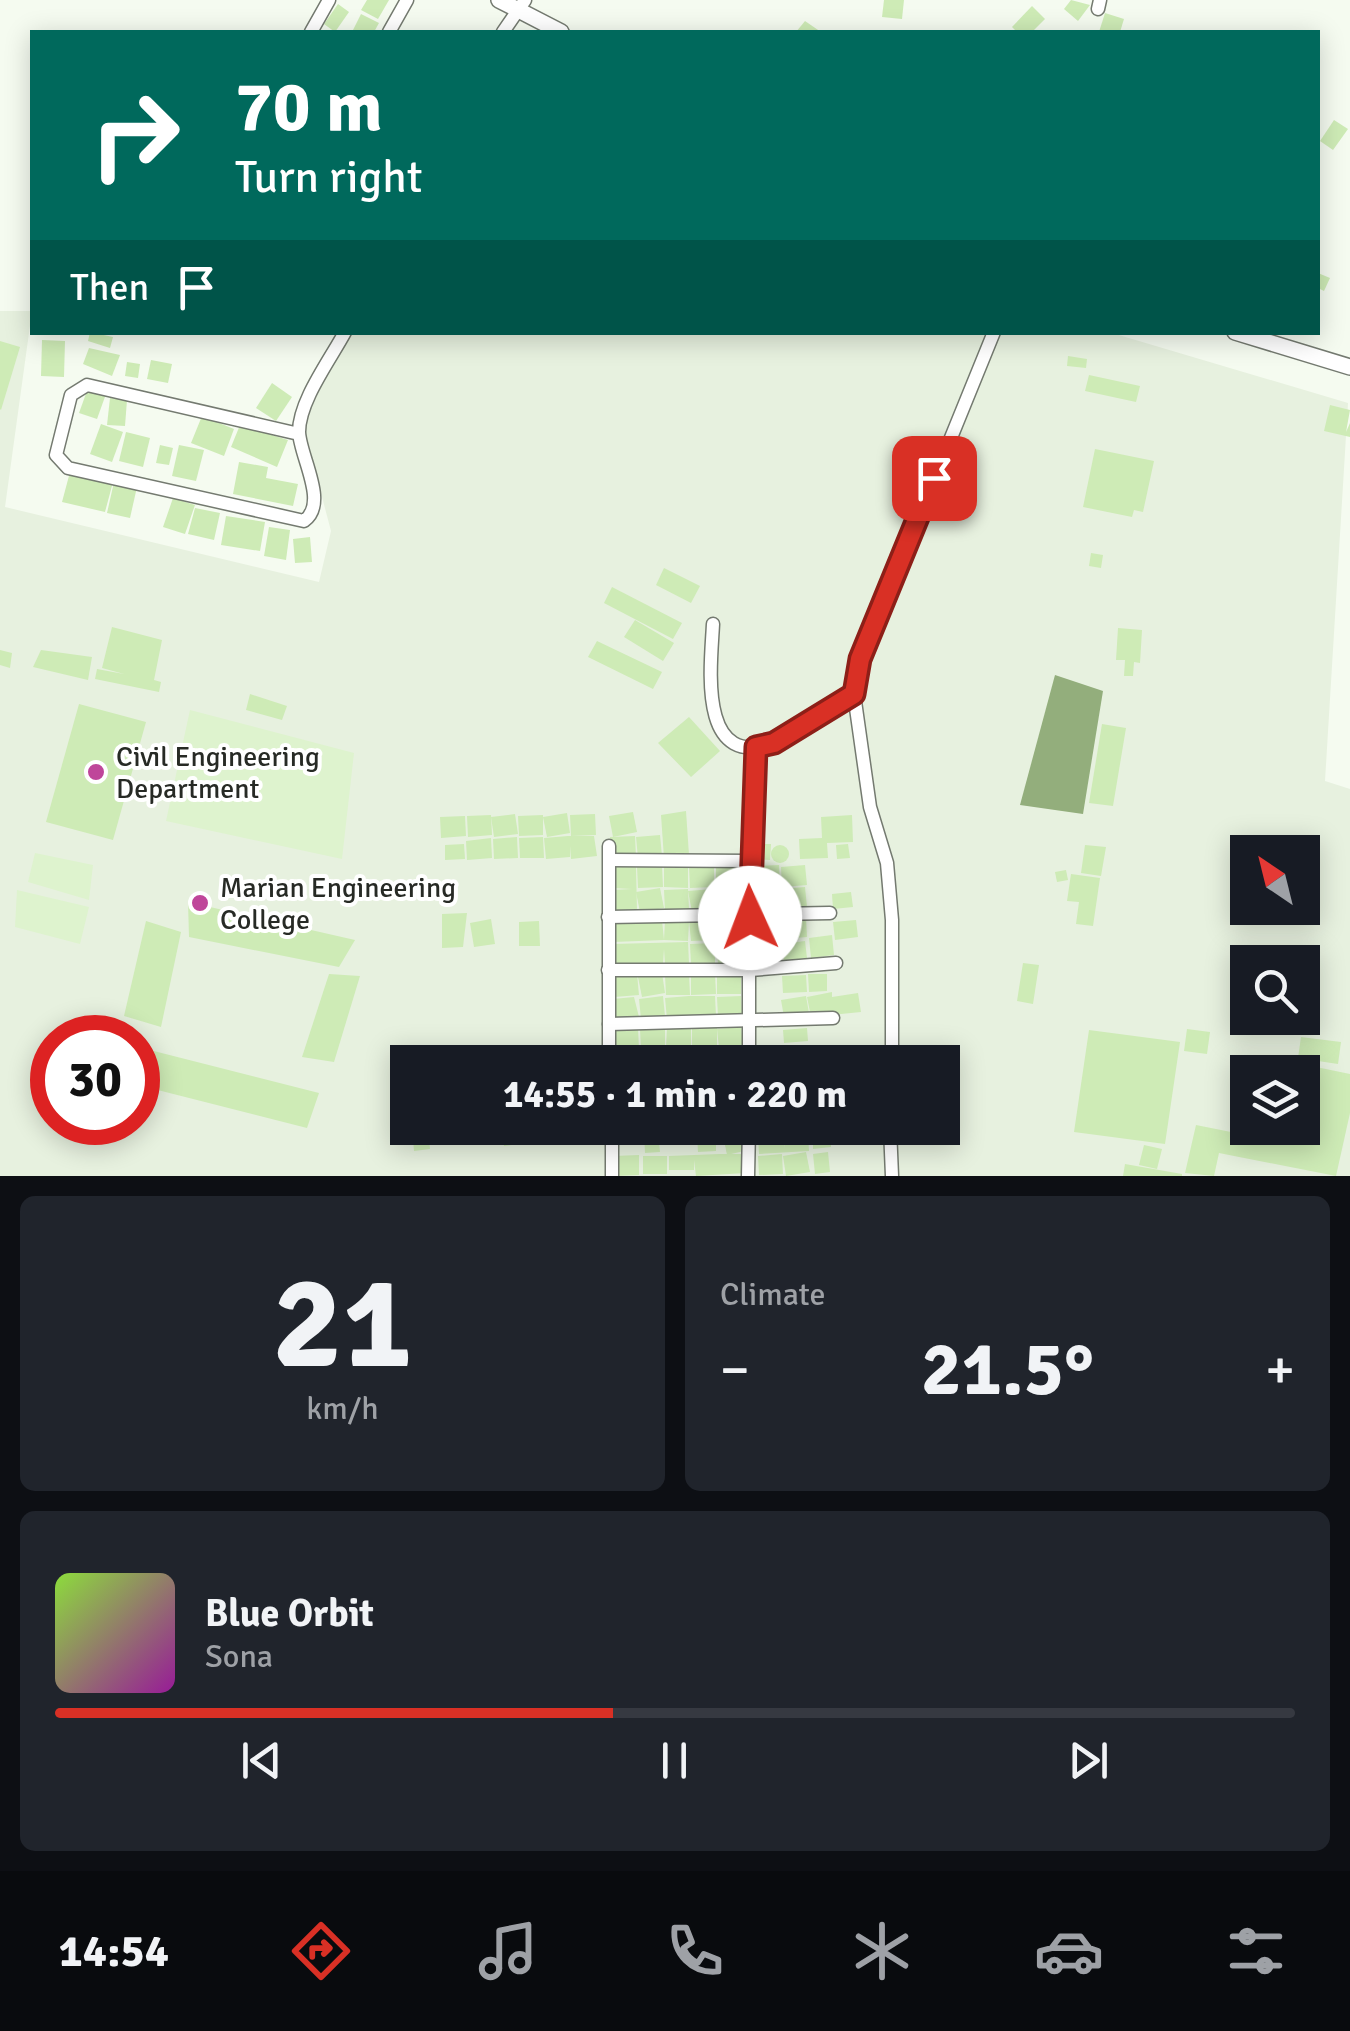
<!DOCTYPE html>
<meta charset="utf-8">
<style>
:root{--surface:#171b24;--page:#20242c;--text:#f1f3f6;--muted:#9ea1a6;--line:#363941;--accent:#d93025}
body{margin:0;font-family:Signika,sans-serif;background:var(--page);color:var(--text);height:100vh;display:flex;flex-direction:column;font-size:38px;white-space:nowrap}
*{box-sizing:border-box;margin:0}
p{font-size:32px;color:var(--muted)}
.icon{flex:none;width:55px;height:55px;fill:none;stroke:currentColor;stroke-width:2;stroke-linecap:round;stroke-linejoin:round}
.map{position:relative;height:1176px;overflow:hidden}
.side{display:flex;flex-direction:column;gap:20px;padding:20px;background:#0d0f14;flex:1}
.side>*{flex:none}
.banner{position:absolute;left:30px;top:30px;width:1290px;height:305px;border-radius:0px;box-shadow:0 5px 25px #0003;background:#00695c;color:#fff;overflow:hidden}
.needle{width:65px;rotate:325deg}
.controls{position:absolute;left:1230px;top:835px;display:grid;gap:20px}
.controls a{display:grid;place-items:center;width:90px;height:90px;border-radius:0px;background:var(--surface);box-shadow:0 5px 25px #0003;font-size:50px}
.speed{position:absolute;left:30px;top:1015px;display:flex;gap:20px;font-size:50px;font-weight:700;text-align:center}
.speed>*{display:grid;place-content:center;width:130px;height:130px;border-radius:50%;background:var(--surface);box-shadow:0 5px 25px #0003;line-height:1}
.speed .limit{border:15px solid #d22;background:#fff;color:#111}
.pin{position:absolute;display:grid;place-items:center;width:85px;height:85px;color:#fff;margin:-42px;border-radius:20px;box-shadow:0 5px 15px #0006}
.me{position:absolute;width:110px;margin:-55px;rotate:358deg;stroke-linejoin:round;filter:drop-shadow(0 0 8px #0008)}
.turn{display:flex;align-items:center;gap:35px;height:210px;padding:0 40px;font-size:45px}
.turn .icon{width:130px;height:130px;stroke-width:2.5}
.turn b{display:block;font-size:70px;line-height:85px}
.then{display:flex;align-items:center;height:95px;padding:0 40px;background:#0003;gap:20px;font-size:38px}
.big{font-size:75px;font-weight:700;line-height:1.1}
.side .tile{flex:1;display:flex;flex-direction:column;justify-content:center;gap:15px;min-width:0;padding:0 35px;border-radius:15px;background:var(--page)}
.side .dial{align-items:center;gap:0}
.dial b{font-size:130px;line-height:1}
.song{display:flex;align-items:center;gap:30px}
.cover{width:120px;height:120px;border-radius:15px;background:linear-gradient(135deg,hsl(90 70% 55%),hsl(300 70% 35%))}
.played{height:10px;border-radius:5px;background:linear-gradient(90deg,var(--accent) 45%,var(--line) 45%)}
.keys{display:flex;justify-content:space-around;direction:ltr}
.heat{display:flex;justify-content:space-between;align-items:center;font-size:55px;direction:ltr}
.side .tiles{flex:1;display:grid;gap:20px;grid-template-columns:1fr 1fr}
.tile:last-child{grid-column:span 2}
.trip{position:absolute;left:390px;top:1045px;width:570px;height:100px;border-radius:0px;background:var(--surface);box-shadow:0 5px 25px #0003;font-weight:700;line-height:100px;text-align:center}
.tab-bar{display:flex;height:160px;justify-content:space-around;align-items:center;background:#090b0e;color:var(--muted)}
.tab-bar .icon{width:70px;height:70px}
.tab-bar .on{color:var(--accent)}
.tab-bar b{font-size:45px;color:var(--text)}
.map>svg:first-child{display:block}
.built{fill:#e7f1df;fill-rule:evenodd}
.green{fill:#def3ce}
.water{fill:#93ae7c}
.building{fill:#ceebb6}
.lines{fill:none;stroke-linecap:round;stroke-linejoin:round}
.minor-casing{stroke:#747a70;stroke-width:15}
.tertiary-casing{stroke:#747a70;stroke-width:18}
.minor{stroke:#fff;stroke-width:12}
.tertiary{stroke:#fff;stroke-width:15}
.route-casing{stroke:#8d1f18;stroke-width:25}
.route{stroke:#d93025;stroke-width:18}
.poi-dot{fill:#bf469a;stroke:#fff;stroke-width:4}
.labels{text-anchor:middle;stroke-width:8;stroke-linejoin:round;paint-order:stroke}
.poi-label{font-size:28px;fill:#272a25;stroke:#fff;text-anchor:start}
</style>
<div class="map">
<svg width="1350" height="1176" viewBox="0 0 1350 1176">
<rect width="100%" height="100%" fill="#f5fbf0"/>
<path class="built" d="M 0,311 L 32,311 L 5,507 L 319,582 L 331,531 L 303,425 L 346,333 L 1112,333 L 1348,403 L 1325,781 L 1350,789 L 1350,1176 L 0,1176 ZM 1248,852 L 1302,852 L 1302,908 L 1248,908 ZM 1248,962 L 1302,962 L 1302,1018 L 1248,1018 ZM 52,1038 L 138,1038 L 138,1122 L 52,1122 ZM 408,1062 L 942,1062 L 942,1128 L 408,1128 ZM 1248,1072 L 1302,1072 L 1302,1128 L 1248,1128 Z"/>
<g class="green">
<polygon points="190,710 354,753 342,859 166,821"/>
<polygon points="35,853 93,865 89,900 28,882"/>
<polygon points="17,890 89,907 80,944 15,927"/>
</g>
<polygon class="water" points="1055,675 1103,691 1083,814 1020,805"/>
<g class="building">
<polygon points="367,0 389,0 378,19 361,10"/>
<polygon points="884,0 904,0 902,19 882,17"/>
<polygon points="1071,0 1090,5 1078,21 1064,9"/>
<polygon points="338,4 349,12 335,32 324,24"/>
<polygon points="1032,6 1045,19 1032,32 1017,32 1012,27"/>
<polygon points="1105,13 1124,19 1120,32 1099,32"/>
<polygon points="361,14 379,23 374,32 352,32"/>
<polygon points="805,21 821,32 796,32"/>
<polygon points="1334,120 1348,129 1333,150 1320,141"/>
<polygon points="1318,273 1330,278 1324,291 1318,288"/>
<polygon points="90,332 113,337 110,348 88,341"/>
<polygon points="42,340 65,341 64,377 41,376"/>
<polygon points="0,341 20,347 1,410 0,409"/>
<polygon points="89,348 120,355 112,376 83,364"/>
<polygon points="1068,356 1087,359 1086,368 1067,366"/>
<polygon points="151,360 172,364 168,383 147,379"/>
<polygon points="127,362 140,364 138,378 125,376"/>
<polygon points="1089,375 1140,386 1136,402 1085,391"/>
<polygon points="272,383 292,397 276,421 256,408"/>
<polygon points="88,388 106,394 97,419 79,413"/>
<polygon points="110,398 127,400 125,426 107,425"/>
<polygon points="1330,405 1350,410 1346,432 1350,423 1350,437 1324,431"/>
<polygon points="202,416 234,429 224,456 191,443"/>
<polygon points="101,424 123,432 112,462 90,454"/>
<polygon points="240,425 288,440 277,467 231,447"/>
<polygon points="126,432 150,438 143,467 119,461"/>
<polygon points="160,445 173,448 169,465 156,463"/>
<polygon points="179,445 204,450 196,481 172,476"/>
<polygon points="1095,449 1154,461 1143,512 1134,510 1132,517 1083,507"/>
<polygon points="239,462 268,467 266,478 298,484 293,506 233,494"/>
<polygon points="70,472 113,482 105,512 62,502"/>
<polygon points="114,482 137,487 130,518 107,513"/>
<polygon points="173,498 195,505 185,534 163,527"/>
<polygon points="195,508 220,513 214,540 188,534"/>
<polygon points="226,516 265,522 260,551 221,545"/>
<polygon points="269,527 290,530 286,560 264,556"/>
<polygon points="310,537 312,562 295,563 293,539"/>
<polygon points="1091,553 1103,555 1101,568 1089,566"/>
<polygon points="664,568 700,586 691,603 656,585"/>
<polygon points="612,587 682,623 673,639 604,603"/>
<polygon points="635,620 674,643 663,661 624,637"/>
<polygon points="112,627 162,640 154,680 161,682 159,692 95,679 97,669 124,674 102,668"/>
<polygon points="1118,628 1142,630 1140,663 1134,662 1133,676 1124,676 1125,660 1116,660"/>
<polygon points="597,641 662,672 653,689 588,657"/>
<polygon points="0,650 12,653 10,668 0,665"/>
<polygon points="41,650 92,657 88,680 33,667"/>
<polygon points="250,694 287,706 282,720 246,710"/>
<polygon points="79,704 146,722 113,840 46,822"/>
<polygon points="689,717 720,751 691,777 658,743"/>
<polygon points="1102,724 1126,728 1113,806 1089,803"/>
<polygon points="686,811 689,855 664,858 661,815"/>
<polygon points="633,812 637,832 613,837 609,816"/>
<polygon points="567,813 570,833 547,837 543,817"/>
<polygon points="515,814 518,834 494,837 491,817"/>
<polygon points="595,814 596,835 571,836 570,815"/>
<polygon points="491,815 492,835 468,837 467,816"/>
<polygon points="543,815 543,835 519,836 518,816"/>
<polygon points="852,815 853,842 827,843 828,858 800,859 799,839 822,838 821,817"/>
<polygon points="465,816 466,836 441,838 440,817"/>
<polygon points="660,835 662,856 638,858 636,837"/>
<polygon points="568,836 594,836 597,856 571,859 570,846 570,857 546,859 544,838"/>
<polygon points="635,836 636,857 612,858 610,837"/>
<polygon points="517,837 518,858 494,859 493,839"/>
<polygon points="543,837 544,858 520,858 519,838"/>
<polygon points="491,838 492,858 467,860 466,841"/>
<polygon points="464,844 465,859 445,860 445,845"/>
<polygon points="752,844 771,844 770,860 752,859"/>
<polygon points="848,844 850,858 837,859 836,845"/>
<circle cx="780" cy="854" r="9"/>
<polygon points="1085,845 1106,847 1101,876 1081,873"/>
<polygon points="779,865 780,886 755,887 755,866"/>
<polygon points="805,865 807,885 782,887 781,867"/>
<polygon points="636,866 637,911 612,912 611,890 632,889 612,888 611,867"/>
<polygon points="662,866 663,887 638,888 637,867"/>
<polygon points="714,866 714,887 690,888 689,867"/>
<polygon points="740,866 742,907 692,912 688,891 738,887 716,887 716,867"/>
<polygon points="664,867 688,867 688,888 664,887"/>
<polygon points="1066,870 1068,880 1057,882 1055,872"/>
<polygon points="1071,874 1100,878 1093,926 1076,924 1079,902 1067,901"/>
<polygon points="805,887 807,907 783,910 781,889"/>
<polygon points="660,888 664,908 640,912 636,892"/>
<polygon points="780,888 780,909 756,909 755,889"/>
<polygon points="688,889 689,910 665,911 664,890"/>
<polygon points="851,892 853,907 833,909 832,894"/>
<polygon points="188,902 355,940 339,967 189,937"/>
<polygon points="1248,908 1264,908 1264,915 1246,914"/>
<polygon points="467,913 463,947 442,948 442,914"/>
<polygon points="779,917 782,935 758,939 755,921"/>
<polygon points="806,918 807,937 783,939 781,920"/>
<polygon points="491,919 495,944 474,947 470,923"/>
<polygon points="715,919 716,940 691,941 689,921"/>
<polygon points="662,920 664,940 613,942 612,921"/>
<polygon points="665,920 689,921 688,941 664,940"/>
<polygon points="717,920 741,920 741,940 717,941"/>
<polygon points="856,920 858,937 835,940 833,922"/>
<polygon points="146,921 181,932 161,1027 124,1016"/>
<polygon points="539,921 540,946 519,946 519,922"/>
<polygon points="832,935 834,955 811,958 809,938"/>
<polygon points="739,941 742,961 718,964 717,944"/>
<polygon points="805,941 807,958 784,961 782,944"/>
<polygon points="688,942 689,963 665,964 664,949 663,964 613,965 612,944"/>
<polygon points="715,943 715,963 691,964 690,944"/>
<polygon points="1023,963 1039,965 1033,1004 1017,1001"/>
<polygon points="662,973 665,993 642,997 638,977"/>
<polygon points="741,973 741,994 717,994 717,974"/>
<polygon points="329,974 360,976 334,1062 302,1057"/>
<polygon points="637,974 639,995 614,997 612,976"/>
<polygon points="689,974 690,995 666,995 665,975"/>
<polygon points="715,974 716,994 691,995 691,975"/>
<polygon points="808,974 827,974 827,991 809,992"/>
<polygon points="806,975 807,992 783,993 782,976"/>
<polygon points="832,992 832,997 858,993 861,1012 811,1017 807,997"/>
<polygon points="663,996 665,1016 641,1019 639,999"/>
<polygon points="689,996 715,996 716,1016 667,1019 665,998"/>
<polygon points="741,996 742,1016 718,1017 717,997"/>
<polygon points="806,996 809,1013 784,1017 781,1000"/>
<polygon points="634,997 639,1017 615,1020 613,999"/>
<polygon points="741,1027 743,1046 719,1048 717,1029"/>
<polygon points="638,1028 639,1049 614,1050 613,1030"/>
<polygon points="667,1028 691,1028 691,1048 666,1048"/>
<rect x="692" y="1028" width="25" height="20"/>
<polygon points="807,1028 808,1041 784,1043 783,1030"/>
<polygon points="640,1029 665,1029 665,1048 641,1049"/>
<polygon points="1187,1029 1210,1032 1207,1054 1184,1051"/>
<polygon points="1089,1030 1180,1042 1165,1144 1074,1132"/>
<polygon points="1301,1037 1341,1042 1338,1064 1298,1058"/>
<polygon points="138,1047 319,1093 307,1128 138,1085"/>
<polygon points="663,1050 665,1062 641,1062 641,1054"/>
<polygon points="742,1050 742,1062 719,1062 718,1051"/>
<rect x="614" y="1052" width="25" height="10"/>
<rect x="693" y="1055" width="24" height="7"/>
<polygon points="1268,1057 1350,1074 1350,1113 1336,1176 1219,1153 1214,1176 1185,1173 1196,1125 1251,1136 1253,1128 1302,1128 1302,1072 1265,1072"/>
<polygon points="412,1128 428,1128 430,1149 414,1151"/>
<polygon points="831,1130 831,1147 813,1149 813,1131"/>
<polygon points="518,1132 519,1144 504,1146 502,1134"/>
<polygon points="658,1132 660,1152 645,1153 644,1133"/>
<polygon points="808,1132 809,1151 759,1154 758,1137 783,1135 785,1148 784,1133"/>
<polygon points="716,1133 716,1151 698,1152 697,1134"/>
<polygon points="741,1136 744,1151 727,1155 724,1140"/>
<polygon points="1144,1145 1162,1149 1157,1169 1139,1165"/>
<polygon points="806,1152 810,1172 786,1176 783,1156"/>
<polygon points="828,1152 830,1172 815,1174 813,1154"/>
<polygon points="719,1154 744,1154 746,1173 696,1176 694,1160 694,1170 669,1170 669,1156"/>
<polygon points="782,1154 783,1174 759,1175 758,1156"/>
<polygon points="639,1155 639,1175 615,1176 614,1156"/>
<rect x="643" y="1156" width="24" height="18"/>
<polygon points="1125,1164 1182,1174 1182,1176 1123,1176"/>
</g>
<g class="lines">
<defs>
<g id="minor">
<polyline points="1098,9 1100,0"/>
<polyline points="311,32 329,0"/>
<polyline points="389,32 407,0"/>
<polyline points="503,32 525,0"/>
<path d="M 299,434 L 87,385 L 71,395 L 56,455 L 68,468 L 304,521 C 329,503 300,457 299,432 C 299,401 330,360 345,332"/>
<path d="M 713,624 C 711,665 697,770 773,743 C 801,734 829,710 854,694 L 861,659 L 994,332"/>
<polyline points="854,694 870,807 887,863 892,920 892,1062"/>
<polyline points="609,846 609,1062"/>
<polyline points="610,860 749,861"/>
<polyline points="608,917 830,913"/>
<polyline points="608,970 750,970 836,963"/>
<polyline points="609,1024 833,1018"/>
<polyline points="749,1062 749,861 755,747"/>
<polyline points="612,1128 612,1176"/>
<polyline points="890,1128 892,1176"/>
<polyline points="612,1132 768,1128"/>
<polyline points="748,1176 749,1128"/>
</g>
<g id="tertiary">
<polyline points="499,0 561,32"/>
<polyline points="1235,332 1350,367"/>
</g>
</defs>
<use href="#minor" class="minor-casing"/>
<use href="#tertiary" class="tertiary-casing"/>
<use href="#minor" class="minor"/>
<use href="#tertiary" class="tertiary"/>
</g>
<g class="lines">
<defs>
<polyline id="route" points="750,918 756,747 774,743 854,694 860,659 934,478"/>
</defs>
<use href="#route" class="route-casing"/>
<use href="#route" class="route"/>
</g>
<g class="poi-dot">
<circle cx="96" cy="772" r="10"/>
<circle cx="200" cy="903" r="10"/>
</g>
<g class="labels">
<g class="poi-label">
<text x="116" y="766">Civil Engineering<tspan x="116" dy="32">Department</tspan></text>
<text x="220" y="897">Marian Engineering<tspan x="220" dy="32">College</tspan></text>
</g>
</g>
</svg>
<div class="controls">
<a><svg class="needle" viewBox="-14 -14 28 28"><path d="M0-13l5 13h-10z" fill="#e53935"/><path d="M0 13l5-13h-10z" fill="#9ea1a6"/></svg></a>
<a><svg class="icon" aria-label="search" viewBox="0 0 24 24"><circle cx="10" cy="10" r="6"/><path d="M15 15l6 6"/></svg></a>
<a><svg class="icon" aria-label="layers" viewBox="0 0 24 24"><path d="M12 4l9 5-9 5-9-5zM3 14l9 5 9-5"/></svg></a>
</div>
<div class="speed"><div class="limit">30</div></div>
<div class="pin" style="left:934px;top:478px;background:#d93025"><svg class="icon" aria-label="arrive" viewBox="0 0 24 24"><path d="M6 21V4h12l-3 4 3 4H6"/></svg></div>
<svg class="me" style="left:750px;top:918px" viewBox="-20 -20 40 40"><circle r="19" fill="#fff"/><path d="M0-13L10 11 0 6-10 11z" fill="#d93025"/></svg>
<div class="trip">14:55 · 1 min · 220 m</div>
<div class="banner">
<div class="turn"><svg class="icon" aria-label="right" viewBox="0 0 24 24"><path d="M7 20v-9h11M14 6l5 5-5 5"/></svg><div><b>70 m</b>Turn right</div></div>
<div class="then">Then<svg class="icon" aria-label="arrive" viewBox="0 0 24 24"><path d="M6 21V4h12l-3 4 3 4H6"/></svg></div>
</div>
</div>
<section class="side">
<div class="tiles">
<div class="tile dial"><b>21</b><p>km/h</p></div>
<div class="tile"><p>Climate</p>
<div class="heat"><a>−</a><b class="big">21.5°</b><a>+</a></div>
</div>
<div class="tile">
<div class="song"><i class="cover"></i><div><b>Blue Orbit</b><p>Sona</p></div></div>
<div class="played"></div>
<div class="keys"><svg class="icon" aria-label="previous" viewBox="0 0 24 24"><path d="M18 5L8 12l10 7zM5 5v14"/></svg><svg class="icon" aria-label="pause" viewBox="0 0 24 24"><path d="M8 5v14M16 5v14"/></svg><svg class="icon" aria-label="next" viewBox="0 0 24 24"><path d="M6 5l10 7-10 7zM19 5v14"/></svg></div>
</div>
</div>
</section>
<nav class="tab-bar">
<b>14:54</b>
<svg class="icon on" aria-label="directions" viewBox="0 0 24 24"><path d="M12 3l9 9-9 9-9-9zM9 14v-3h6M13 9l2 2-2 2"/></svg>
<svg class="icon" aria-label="music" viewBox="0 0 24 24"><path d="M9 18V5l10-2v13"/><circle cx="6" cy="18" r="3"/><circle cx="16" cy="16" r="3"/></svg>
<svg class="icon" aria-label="phone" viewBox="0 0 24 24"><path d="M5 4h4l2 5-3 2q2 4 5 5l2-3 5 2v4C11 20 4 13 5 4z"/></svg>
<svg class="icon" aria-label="climate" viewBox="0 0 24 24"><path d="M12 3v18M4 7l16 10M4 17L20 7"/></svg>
<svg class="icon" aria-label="car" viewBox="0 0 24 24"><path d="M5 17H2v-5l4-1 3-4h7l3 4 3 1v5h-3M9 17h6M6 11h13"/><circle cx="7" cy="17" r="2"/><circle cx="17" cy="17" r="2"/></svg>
<svg class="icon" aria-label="filters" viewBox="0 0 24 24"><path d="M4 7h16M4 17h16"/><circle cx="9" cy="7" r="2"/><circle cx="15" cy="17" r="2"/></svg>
</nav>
